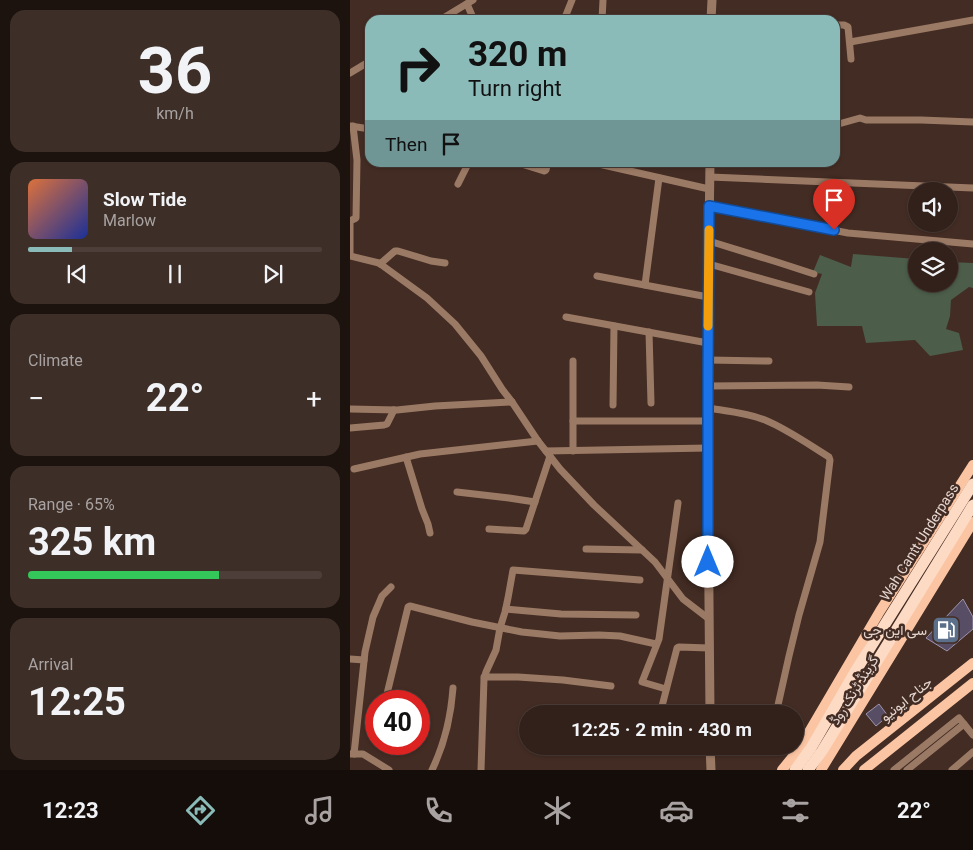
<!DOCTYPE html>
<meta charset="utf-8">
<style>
:root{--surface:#32211a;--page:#3d2e27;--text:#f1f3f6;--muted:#a8a3a2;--line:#4d3e39;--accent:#8bbbb9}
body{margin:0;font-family:Roboto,Vazirmatn,sans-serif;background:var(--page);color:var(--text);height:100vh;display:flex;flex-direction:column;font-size:19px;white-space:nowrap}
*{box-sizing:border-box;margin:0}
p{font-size:16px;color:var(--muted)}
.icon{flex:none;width:28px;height:28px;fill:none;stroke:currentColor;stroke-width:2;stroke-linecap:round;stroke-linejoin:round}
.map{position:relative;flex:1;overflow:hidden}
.side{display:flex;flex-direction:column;gap:10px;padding:10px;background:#1c120e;width:350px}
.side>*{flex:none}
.guide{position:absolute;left:15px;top:15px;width:475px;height:152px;border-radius:15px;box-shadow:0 1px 4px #0004,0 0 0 1px var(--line);background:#8bbbb9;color:#111;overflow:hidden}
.controls{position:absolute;left:558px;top:182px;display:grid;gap:10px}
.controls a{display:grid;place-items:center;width:50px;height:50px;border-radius:50%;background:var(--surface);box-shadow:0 1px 4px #0004,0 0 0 1px var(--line);font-size:25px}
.speed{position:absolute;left:15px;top:690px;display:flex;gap:10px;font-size:25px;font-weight:700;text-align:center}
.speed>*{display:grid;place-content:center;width:65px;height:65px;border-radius:50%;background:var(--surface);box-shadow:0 1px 4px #0004,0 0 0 1px var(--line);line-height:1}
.speed .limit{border:8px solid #d22;background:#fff;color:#111}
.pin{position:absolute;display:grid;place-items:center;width:42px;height:42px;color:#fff;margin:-51px -21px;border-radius:50% 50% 50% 0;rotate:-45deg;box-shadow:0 0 5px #0007}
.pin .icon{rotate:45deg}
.me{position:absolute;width:55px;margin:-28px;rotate:0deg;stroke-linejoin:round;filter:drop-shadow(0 0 4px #0008)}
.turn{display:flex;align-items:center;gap:18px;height:105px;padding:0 20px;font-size:22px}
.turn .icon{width:65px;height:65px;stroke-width:2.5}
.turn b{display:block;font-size:35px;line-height:42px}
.then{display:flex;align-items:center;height:48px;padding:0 20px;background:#0003;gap:10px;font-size:19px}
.big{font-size:38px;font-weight:700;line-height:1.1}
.side .card{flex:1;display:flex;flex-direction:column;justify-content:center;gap:8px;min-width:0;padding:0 18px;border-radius:15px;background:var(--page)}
.side .dial{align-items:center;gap:0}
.dial b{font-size:65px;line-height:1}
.song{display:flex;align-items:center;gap:15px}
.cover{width:60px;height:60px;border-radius:8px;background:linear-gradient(135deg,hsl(20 70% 55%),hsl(230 70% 35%))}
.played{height:5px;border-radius:2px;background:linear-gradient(90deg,var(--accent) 15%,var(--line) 15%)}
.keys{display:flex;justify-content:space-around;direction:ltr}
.heat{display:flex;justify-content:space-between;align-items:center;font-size:28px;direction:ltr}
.charge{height:8px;border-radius:4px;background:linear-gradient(90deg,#34c759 65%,var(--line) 0)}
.trip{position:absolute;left:169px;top:705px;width:285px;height:50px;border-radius:25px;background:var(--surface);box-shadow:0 1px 4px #0004,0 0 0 1px var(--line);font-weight:700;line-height:50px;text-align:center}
.tab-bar{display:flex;height:80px;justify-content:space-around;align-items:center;background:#140d0a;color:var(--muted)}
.tab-bar .icon{width:35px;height:35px}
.tab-bar .on{color:var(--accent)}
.tab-bar b{font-size:22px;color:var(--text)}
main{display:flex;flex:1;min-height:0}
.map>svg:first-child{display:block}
.green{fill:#4c5d4a}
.building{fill:#574e65;stroke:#9e94ad}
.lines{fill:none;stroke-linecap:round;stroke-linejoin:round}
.minor{stroke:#9b7a65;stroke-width:7}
.tertiary{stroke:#9b7a65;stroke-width:9}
.primary{stroke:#fbc5a3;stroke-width:10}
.trunk{stroke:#fddac4;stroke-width:11}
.route-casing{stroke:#114b97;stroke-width:12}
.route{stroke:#1a73e8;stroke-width:9}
.slow{stroke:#f59e0b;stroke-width:9}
.labels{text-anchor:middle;stroke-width:5;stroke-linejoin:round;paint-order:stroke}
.street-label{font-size:14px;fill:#e5d6d0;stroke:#432c23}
.poi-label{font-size:14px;fill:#e5d6d0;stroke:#432c23;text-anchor:end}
</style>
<main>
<section class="side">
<div class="card dial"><b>36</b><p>km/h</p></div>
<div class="card">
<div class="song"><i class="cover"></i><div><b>Slow Tide</b><p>Marlow</p></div></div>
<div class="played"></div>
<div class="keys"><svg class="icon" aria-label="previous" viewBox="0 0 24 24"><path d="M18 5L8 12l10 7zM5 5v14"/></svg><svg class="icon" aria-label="pause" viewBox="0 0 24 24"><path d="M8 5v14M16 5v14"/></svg><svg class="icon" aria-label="next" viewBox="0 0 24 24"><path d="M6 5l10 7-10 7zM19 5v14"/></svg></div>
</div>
<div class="card"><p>Climate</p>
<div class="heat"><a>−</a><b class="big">22°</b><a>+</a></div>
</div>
<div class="card"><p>Range · 65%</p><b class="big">325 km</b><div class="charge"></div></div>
<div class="card"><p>Arrival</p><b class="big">12:25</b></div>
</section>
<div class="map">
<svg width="623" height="770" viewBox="0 0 623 770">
<rect width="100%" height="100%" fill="#432c23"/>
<polygon class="green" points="503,254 566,259 566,284 599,284 599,262 623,263 623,288 619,287 601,300 600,316 596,329 609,333 613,350 580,356 565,340 516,343 512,326 467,326 465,293 472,274 463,272 470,255 501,267"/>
<g class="building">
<polygon points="613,599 623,617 623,629 597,651 576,638"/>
<polygon points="529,704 538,716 526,726 516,714"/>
</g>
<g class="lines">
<g class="minor">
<polyline points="117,4 124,20"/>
<polyline points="90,20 123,0"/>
<polyline points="214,20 222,0"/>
<polyline points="252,20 253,0"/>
<polyline points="485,25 494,25 498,27 501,59"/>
<polyline points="500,42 623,20"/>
<polyline points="0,73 20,61"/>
<polyline points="485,125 510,118 516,120 571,120 623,122"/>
<polyline points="0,126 20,129"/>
<polyline points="3,126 7,160 6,218 0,221 0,256 29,263 77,298 105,324 131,356 152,389 162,402 188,441 210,469 244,505 305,562 333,599 359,619"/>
<polyline points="165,162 194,171 196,170 198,162"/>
<polyline points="240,162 359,189"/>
<polyline points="360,177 623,188"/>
<polyline points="108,184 119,162"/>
<polyline points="359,206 498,233 623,244"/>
<polyline points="359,241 427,262 464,274"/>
<polyline points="30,264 45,251 48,251 81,261 95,263"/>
<polyline points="359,264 459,292"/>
<polyline points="247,276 358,297"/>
<polyline points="295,285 309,178"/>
<polyline points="216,317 358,343"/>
<polyline points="299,332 301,403"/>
<polyline points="358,360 419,361"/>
<polyline points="223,361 223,451"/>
<polyline points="358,386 467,385 499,387"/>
<polyline points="263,405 264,326"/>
<path d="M 358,408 C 376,411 397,413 415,420 C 437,429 458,444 479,457 L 480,460 L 470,542 L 449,615 L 439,656 L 426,714"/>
<polyline points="0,409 47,410 85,406 162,402"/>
<polyline points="223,421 358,421"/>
<polyline points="0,428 34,425 37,424 44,410"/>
<polyline points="196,451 358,448"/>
<polyline points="56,457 72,509 78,524 80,533"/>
<polyline points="4,469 70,454 188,441"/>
<polyline points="107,492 159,498 185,502"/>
<polyline points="139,529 174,531 176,529 200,456"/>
<polyline points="236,549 292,550"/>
<polyline points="156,609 211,614 286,615"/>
<polyline points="0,659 14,660"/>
<polyline points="134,677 168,677 213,680 261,686"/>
<polyline points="316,689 292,682 309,639 328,503"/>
<polyline points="36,698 58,607 60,606 122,622 172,632 210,636 249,635 270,636 306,644"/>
<polyline points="310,714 327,648 329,647 359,648"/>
<polyline points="445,730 445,731"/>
<polyline points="301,752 302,746"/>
<polyline points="0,754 13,754 39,770"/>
<polyline points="4,754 15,652 23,617 32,596 41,587"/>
<path d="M 82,770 C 94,745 101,716 103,688"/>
<polyline points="131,770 134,679 136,672 146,650 150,628 155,612 158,598 163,570 290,580"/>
<polyline points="544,770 609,718 623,735"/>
<polyline points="557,770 614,724"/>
<polyline points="602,770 623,752"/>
</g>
<g class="tertiary">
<polyline points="361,20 362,0"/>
<polyline points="360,162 357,376 360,714"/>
<polyline points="360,746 361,770"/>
</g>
<g class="primary">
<polyline points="432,770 449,749 530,611 623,465"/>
<polyline points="471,770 623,522"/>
<polyline points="493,770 506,756 623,663"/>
<polyline points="514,770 623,683"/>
</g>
<g class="trunk">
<polyline points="445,770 461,748 505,672 623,484"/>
<polyline points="458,770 472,751 623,505"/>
</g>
</g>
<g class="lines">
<defs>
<polyline id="route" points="358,562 358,376 359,206 484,230"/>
</defs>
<use href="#route" class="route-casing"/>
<use href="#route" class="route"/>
<polyline class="slow" points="358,326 359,230"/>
</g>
<defs>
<symbol id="fuel-square" viewBox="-11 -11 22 22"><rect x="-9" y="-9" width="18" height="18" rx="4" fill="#5c6f8a" stroke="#432c23"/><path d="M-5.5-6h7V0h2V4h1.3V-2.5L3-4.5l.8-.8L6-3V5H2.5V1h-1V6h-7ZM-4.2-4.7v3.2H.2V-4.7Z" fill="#fff"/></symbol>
</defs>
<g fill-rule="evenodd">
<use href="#fuel-square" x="580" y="614" width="32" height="32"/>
</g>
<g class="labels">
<g class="street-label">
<text transform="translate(569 542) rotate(-58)" y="5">Wah Cantt Underpass</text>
<text transform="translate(504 690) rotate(-58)" y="5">گرینڈ ٹرنک روڈ</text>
<text transform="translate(556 699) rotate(-39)" y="5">جناح ایونیو</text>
</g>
<g class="poi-label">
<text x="577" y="635">سی این جی</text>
</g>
</g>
</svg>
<div class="controls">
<a><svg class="icon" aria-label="sound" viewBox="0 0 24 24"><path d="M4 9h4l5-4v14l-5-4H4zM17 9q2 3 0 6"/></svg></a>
<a><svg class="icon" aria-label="layers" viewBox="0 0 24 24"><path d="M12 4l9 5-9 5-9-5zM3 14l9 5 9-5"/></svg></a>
</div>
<div class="speed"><div class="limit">40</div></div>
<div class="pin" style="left:484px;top:230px;background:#d93025"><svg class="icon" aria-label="arrive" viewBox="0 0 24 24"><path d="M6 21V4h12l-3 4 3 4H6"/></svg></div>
<svg class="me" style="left:358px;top:562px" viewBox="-20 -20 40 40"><circle r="19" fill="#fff"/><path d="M0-13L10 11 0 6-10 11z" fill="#1a73e8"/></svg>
<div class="trip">12:25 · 2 min · 430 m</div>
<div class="guide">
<div class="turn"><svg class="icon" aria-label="right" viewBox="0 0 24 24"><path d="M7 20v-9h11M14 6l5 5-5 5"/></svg><div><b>320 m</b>Turn right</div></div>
<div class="then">Then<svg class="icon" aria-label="arrive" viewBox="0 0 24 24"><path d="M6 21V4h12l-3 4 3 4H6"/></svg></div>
</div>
</div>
</main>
<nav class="tab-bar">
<b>12:23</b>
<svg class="icon on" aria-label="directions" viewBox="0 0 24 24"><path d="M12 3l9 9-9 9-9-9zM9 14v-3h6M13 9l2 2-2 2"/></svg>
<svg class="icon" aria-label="music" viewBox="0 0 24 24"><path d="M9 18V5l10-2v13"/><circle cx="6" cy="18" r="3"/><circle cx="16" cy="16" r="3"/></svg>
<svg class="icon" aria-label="phone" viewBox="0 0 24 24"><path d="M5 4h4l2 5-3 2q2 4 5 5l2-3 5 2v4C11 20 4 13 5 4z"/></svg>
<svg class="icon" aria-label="climate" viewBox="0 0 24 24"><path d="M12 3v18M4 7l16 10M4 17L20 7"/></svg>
<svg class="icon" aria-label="car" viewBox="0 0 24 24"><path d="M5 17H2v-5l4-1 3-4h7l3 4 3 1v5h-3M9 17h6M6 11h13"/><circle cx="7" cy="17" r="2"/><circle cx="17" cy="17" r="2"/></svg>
<svg class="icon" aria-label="filters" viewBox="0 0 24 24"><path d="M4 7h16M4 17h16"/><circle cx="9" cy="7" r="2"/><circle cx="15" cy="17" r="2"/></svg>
<b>22°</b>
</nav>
